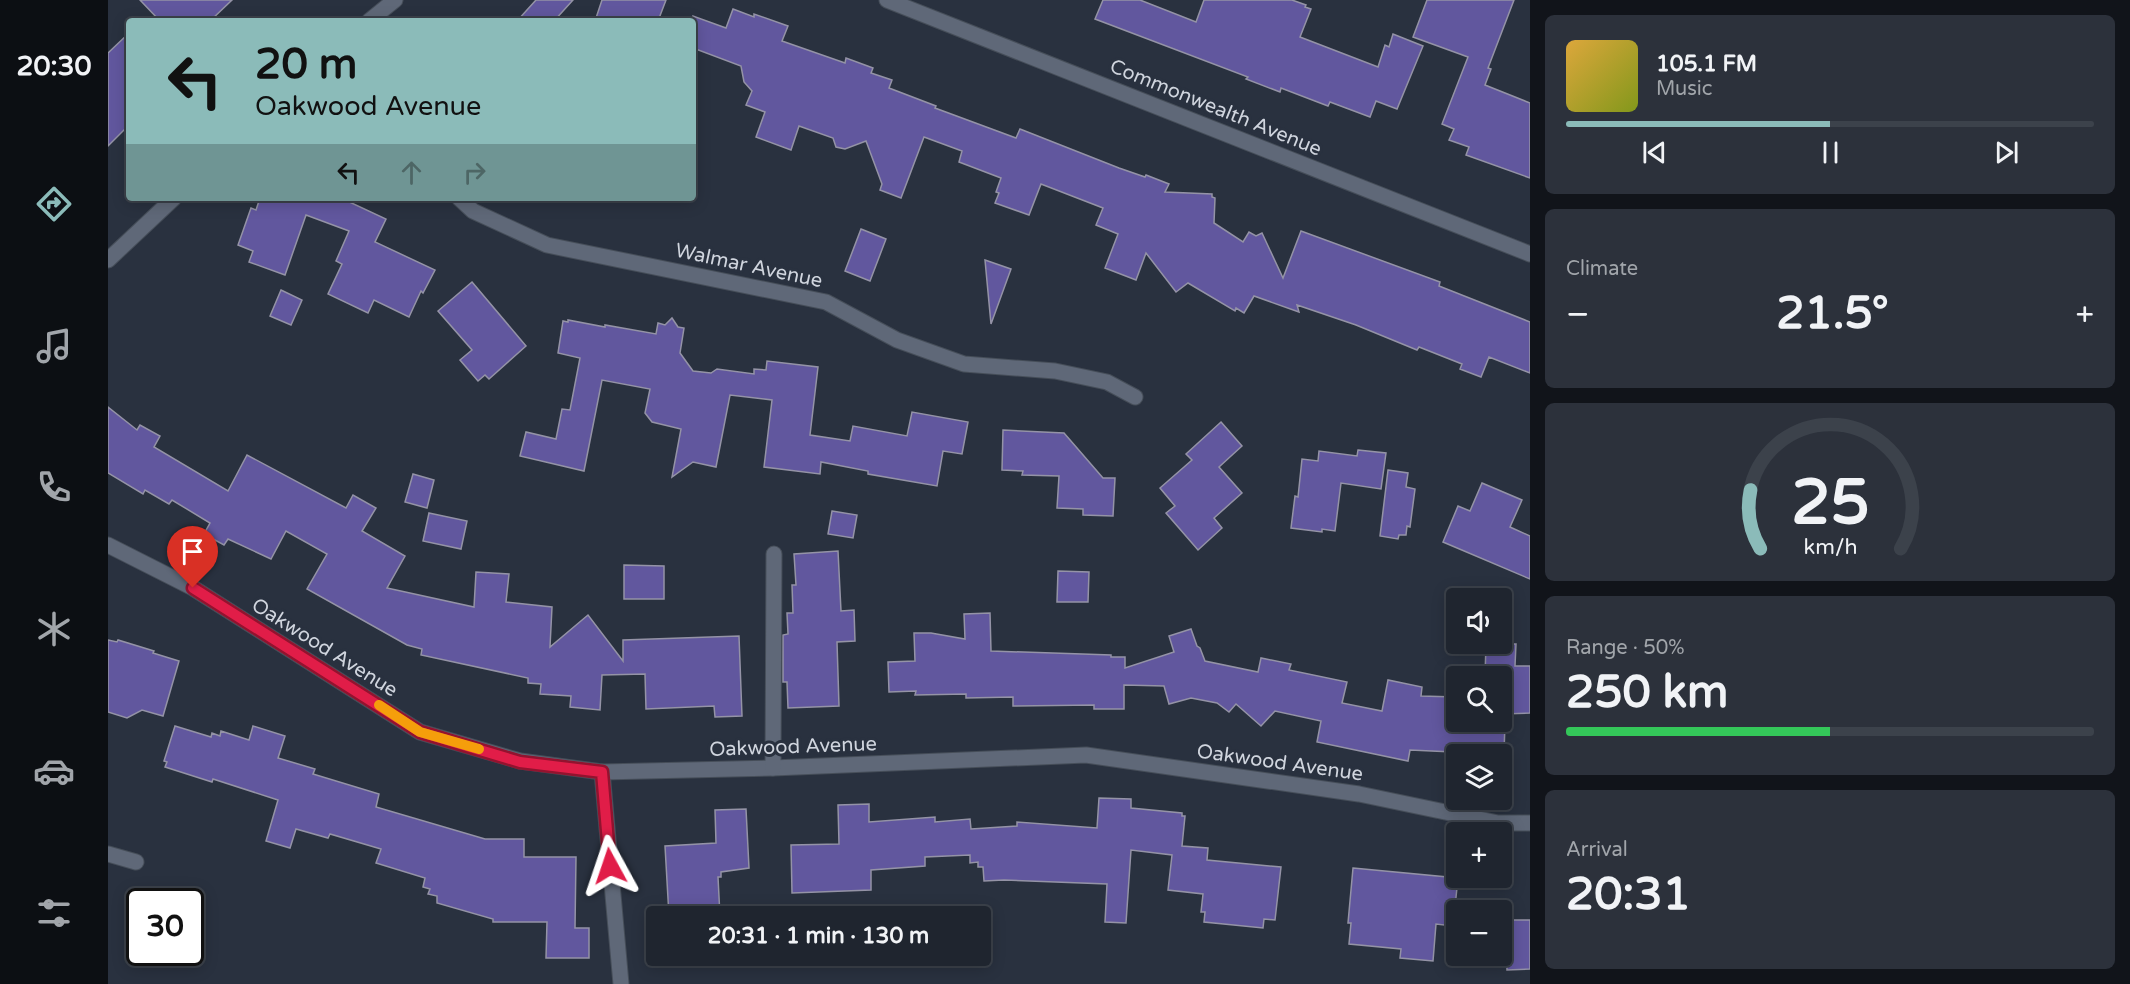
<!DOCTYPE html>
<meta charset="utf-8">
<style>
:root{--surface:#1f252f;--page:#2c313b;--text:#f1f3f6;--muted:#a1a5aa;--line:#3c424b;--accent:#8bbbb9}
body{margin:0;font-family:"Varela Round",sans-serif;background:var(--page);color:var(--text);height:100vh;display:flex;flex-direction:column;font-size:22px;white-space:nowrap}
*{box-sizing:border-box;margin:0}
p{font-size:20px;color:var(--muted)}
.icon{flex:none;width:33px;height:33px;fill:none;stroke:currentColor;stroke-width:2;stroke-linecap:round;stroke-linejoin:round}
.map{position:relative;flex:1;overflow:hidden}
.drawer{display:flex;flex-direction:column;gap:15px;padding:15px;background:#11141a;width:600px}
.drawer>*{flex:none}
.banner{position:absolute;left:18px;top:18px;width:570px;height:183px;border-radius:6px;box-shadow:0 3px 15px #0003,0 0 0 2px var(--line);background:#8bbbb9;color:#111;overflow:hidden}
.fabs{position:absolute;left:1338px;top:588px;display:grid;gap:12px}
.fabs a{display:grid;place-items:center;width:66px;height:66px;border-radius:6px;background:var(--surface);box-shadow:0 3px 15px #0003,0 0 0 2px var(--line);font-size:30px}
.speed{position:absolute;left:18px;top:888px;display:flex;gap:12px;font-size:30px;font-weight:700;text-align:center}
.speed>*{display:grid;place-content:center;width:78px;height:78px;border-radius:50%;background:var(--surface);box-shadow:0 3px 15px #0003,0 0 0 2px var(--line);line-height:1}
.speed .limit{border:3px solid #111;border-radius:9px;background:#fff;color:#111}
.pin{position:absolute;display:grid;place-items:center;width:51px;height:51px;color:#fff;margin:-62px -26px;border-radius:50% 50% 50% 0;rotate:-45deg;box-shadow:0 0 6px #0007}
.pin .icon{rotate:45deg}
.me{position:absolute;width:66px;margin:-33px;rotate:355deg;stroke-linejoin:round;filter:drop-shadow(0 0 4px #0008)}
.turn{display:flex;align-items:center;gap:21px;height:126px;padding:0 30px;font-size:27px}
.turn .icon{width:78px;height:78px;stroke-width:2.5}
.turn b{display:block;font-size:42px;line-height:51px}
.lanes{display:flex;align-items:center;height:57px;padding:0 30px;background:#0003;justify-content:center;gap:30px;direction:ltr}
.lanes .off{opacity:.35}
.big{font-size:45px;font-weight:700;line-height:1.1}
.drawer .tile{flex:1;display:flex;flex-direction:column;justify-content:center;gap:9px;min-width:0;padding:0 21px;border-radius:9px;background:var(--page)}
.drawer .dial{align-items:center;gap:0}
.dial svg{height:156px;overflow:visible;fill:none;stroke:var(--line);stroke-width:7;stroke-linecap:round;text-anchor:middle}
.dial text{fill:var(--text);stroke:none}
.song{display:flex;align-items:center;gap:18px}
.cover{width:72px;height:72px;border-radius:9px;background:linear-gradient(135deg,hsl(40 70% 55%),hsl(70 70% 35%))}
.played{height:6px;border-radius:3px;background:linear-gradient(90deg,var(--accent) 50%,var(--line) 50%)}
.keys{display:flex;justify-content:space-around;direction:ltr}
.heat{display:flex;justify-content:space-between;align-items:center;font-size:33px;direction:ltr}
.charge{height:9px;border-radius:4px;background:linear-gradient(90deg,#34c759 50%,var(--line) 0)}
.trip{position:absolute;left:538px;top:906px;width:345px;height:60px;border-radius:6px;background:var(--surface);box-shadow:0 3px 15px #0003,0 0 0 2px var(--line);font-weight:700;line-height:60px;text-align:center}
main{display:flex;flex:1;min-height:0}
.menu{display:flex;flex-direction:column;width:108px;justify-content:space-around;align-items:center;background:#0c0f13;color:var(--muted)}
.menu .icon{width:42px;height:42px}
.menu .selected{color:var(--accent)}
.menu b{font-size:27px;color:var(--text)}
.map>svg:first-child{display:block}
.building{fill:#61579e;stroke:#9493a6;stroke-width:1.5}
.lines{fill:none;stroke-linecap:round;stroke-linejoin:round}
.minor-casing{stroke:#464e59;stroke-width:17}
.minor{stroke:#5f6878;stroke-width:15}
.route-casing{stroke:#92132f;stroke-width:15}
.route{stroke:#e11d48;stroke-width:10}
.slow{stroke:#f59e0b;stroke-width:10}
.labels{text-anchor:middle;stroke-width:6;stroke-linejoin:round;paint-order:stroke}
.street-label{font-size:20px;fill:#d0d5de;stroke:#29313f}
</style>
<main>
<nav class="menu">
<b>20:30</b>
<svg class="icon selected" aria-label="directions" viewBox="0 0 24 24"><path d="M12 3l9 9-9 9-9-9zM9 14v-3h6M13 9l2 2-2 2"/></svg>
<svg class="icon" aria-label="music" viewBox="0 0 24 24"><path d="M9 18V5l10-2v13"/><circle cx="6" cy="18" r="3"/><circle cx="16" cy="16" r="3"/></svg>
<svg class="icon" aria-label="phone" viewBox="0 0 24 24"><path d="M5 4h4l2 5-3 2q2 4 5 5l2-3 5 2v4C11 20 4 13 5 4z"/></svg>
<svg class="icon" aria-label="climate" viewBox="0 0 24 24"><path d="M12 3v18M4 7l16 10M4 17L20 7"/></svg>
<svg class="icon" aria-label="car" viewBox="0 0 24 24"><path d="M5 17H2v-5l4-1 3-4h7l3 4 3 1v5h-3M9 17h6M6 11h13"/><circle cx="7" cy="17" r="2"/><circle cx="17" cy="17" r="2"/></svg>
<svg class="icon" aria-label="filters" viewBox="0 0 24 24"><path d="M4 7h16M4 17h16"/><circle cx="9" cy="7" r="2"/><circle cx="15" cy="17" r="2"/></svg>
</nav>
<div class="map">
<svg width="1422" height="984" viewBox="0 0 1422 984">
<rect width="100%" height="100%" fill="#29313f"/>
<g class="building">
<polygon points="32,0 124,0 102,21 52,21"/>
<polygon points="428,0 465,0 446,21 409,21"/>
<polygon points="494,0 558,0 550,21 487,21"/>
<polygon points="995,0 1032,0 1088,22 1096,0 1184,0 1198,5 1197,7 1203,9 1192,37 1270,67 1277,45 1281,47 1285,34 1315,46 1289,109 1268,101 1262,117 1222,102 1220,106 1173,88 1172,92 1138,79 1140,77 987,19"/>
<polygon points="1319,0 1406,0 1380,68 1383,69 1377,85 1422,103 1422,178 1358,155 1361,147 1341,140 1346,129 1334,124 1360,57 1305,37"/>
<polygon points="625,9 646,17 646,14 680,26 674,41 737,63 738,58 765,68 763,73 784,80 781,88 828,106 827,108 908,138 912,129 1011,168 1037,177 1038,175 1061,184 1057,192 1104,194 1104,197 1107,198 1106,223 1135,242 1141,232 1148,236 1154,233 1175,278 1193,231 1332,282 1331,286 1422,322 1422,373 1381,357 1373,377 1352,369 1354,364 1311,347 1309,350 1248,325 1189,305 1191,312 1146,296 1136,313 1128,308 1127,311 1080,283 1068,292 1038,253 1028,280 997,268 1010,234 988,225 995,208 933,184 921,215 887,203 891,193 888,192 893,178 851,162 854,151 816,137 793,198 772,190 774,184 758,141 737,149 728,147 725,138 691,126 683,150 648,137 657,112 638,105 644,91 636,82 633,66 585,48 585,16 618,28"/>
<polygon points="21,33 21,125 0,146 0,53"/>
<polygon points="152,198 233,198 278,219 267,242 327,270 315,293 313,291 301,317 266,300 260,313 220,294 234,264 228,261 241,231 198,215 177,275 141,262 145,251 130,245 143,208 148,210"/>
<polygon points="753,229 778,239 762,281 737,271"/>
<polygon points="877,260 903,269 883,324"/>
<polygon points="364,282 418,346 381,379 377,375 370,381 352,360 364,350 330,311"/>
<polygon points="173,290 194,300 183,325 162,316"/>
<polygon points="564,318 570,327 576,328 572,353 585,371 603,373 609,369 646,374 646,369 658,370 659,361 710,367 702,435 742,441 745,426 799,436 804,412 860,422 854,454 835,451 829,486 760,474 760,471 713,462 712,474 656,467 664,400 622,395 608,467 585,462 564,477 573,429 544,422 537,413 542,389 494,380 476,471 412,456 418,432 448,439 454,409 462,410 472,358 450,353 455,321 460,322 460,320 497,327 497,325 548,334 550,323 557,325"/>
<polygon points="0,407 29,430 32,425 52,436 46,447 120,491 139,455 238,508 245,495 268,508 254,531 297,556 279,588 366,607 368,572 401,574 398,602 444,607 442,647 480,615 515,661 515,640 631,636 634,716 607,717 606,706 538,709 537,674 494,675 492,710 462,707 463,696 432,694 433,684 420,683 420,678 313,655 314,649 299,645 199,589 219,554 178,531 163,559 120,539 116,545 96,534 102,523 64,500 61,504 37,490 35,494 0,473"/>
<polygon points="1113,422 1134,446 1111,467 1134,493 1106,518 1114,528 1090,550 1058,513 1067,506 1052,488 1084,460 1078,454"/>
<polygon points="895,430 956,433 995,478 1007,478 1005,516 975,515 975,509 949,508 951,476 914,475 915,471 894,470"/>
<polygon points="1250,450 1278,453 1273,489 1233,483 1227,531 1214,529 1214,532 1183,528 1187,496 1190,497 1194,459 1210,461 1211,451 1249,456"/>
<polygon points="1280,470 1300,473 1298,487 1307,489 1302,527 1299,526 1298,535 1291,535 1290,539 1272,536"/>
<polygon points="305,474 326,480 319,508 297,502"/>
<polygon points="1374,483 1414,500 1402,527 1422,536 1422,579 1335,542 1350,506 1362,511"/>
<polygon points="724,511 749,515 745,538 720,534"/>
<polygon points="321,513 359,521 353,549 315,541"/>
<polygon points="730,551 733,611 746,610 747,641 729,642 731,706 680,708 679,682 675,682 675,635 680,634 679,613 685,613 684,585 688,585 686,554"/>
<polygon points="516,565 556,566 556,599 516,599"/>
<polygon points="950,571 981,572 980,602 949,602"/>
<polygon points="882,613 883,651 1003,655 1003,657 1017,657 1017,668 1066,652 1061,636 1083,629 1089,646 1092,648 1097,661 1150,672 1153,658 1183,664 1181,670 1239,682 1234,703 1274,711 1280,680 1314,687 1313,696 1348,697 1348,722 1397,722 1396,754 1345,754 1345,752 1302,750 1300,761 1209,742 1213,721 1167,711 1153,726 1128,704 1121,712 1109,703 1083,698 1061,704 1056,686 1016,685 1016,709 986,709 986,705 905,706 905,697 858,698 858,694 807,695 808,691 781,692 780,662 807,661 806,633 823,633 857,639 856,614"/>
<polygon points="0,640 9,642 10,640 46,651 45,653 71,661 55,716 34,710 19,718 0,712"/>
<polygon points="1378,644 1408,644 1407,666 1422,666 1422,713 1394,714 1394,676 1377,676"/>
<polygon points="67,726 103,737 104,733 112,736 113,731 141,740 145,726 177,736 170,758 207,769 205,774 271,794 268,807 377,839 416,839 416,857 468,857 467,928 481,928 481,958 438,958 439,922 385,922 385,919 329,903 329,896 320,894 322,889 315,887 317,878 268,863 273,849 222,834 220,838 188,829 182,848 158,841 170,800 105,779 104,782 57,767 59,762 56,761"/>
<polygon points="991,798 1023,799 1023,808 1074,813 1074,816 1077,816 1074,846 1100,848 1099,860 1173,867 1167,920 1156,919 1155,928 1096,922 1097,912 1093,912 1095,894 1060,890 1064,855 1023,850 1018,923 997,922 999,884 896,880 876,881 875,867 870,867 870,862 862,863 862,855 817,857 817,866 763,870 763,890 684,893 683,845 731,844 730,805 761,804 761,822 827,817 827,822 862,819 863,829 909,826 909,822 989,828"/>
<polygon points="638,809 641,868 613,872 613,877 610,877 612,916 561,916 557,846 608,843 607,810"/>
<polygon points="1245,868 1350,878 1345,926 1328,924 1325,961 1292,958 1293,949 1241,944 1243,923 1240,923"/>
<polygon points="1398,920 1422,920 1422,969 1399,970"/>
</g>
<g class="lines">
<defs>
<g id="minor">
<polyline points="779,0 1422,254"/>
<polyline points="261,21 287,0"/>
<polyline points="351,198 365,211 439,245 718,302 789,340 856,364 947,371 999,382 1027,397"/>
<polyline points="0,260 66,198"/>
<polyline points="0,545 85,588 312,732 412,761 494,772 665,768 978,755 1251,794 1390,823 1422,823"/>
<polyline points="665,768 666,554"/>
<polyline points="494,772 513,984"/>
<polyline points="0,854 28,862"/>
</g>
</defs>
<use href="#minor" class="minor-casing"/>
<use href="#minor" class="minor"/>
</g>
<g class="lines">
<defs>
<polyline id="route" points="85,588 312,732 412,762 494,772 502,866"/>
</defs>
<use href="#route" class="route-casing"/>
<use href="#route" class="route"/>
<polyline class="slow" points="271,705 312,732 371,749"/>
</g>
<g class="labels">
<g class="street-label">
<text transform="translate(1108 107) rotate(22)" y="7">Commonwealth Avenue</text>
<text transform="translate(641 265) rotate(12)" y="7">Walmar Avenue</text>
<text transform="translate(217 647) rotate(32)" y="7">Oakwood Avenue</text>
<text transform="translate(685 746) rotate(-2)" y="7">Oakwood Avenue</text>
<text transform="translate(1172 762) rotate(8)" y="7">Oakwood Avenue</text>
</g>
</g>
</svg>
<div class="fabs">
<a><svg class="icon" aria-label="sound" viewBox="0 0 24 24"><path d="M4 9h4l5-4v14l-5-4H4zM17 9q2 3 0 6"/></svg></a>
<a><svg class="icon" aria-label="search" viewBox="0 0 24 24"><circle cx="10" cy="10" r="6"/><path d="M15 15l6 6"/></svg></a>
<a><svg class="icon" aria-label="layers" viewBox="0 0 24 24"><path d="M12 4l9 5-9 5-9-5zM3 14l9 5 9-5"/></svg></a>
<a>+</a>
<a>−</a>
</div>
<div class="speed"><div class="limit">30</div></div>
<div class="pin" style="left:85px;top:588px;background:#d93025"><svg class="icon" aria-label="arrive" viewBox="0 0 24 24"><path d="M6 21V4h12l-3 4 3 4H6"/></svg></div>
<svg class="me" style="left:502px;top:866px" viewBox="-20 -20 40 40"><path d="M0-17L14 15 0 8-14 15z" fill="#e11d48" stroke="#fff" stroke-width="4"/></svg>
<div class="trip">20:31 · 1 min · 130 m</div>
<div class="banner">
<div class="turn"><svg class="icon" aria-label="left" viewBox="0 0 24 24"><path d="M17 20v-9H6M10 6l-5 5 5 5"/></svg><div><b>20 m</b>Oakwood Avenue</div></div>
<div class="lanes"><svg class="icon" aria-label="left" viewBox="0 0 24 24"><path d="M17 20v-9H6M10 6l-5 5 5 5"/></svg><svg class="icon off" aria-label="ahead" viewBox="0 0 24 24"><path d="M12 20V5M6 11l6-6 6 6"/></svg><svg class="icon off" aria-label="right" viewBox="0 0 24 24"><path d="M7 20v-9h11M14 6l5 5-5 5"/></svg></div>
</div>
</div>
<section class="drawer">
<div class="tile">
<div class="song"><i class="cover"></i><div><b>105.1 FM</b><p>Music</p></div></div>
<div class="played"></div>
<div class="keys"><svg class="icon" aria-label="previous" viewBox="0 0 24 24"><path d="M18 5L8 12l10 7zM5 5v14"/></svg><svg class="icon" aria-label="pause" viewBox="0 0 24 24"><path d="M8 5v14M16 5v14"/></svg><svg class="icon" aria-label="next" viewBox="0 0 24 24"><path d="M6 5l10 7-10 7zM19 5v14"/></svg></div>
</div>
<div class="tile"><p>Climate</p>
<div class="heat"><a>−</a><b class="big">21.5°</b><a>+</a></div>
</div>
<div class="tile dial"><svg viewBox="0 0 100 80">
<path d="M14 69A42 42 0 1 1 86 69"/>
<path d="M14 69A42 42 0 0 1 9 39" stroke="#8bbbb9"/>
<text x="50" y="56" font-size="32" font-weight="700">25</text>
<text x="50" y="72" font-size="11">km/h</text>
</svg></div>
<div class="tile"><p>Range · 50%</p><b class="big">250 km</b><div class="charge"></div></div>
<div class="tile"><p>Arrival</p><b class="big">20:31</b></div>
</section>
</main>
